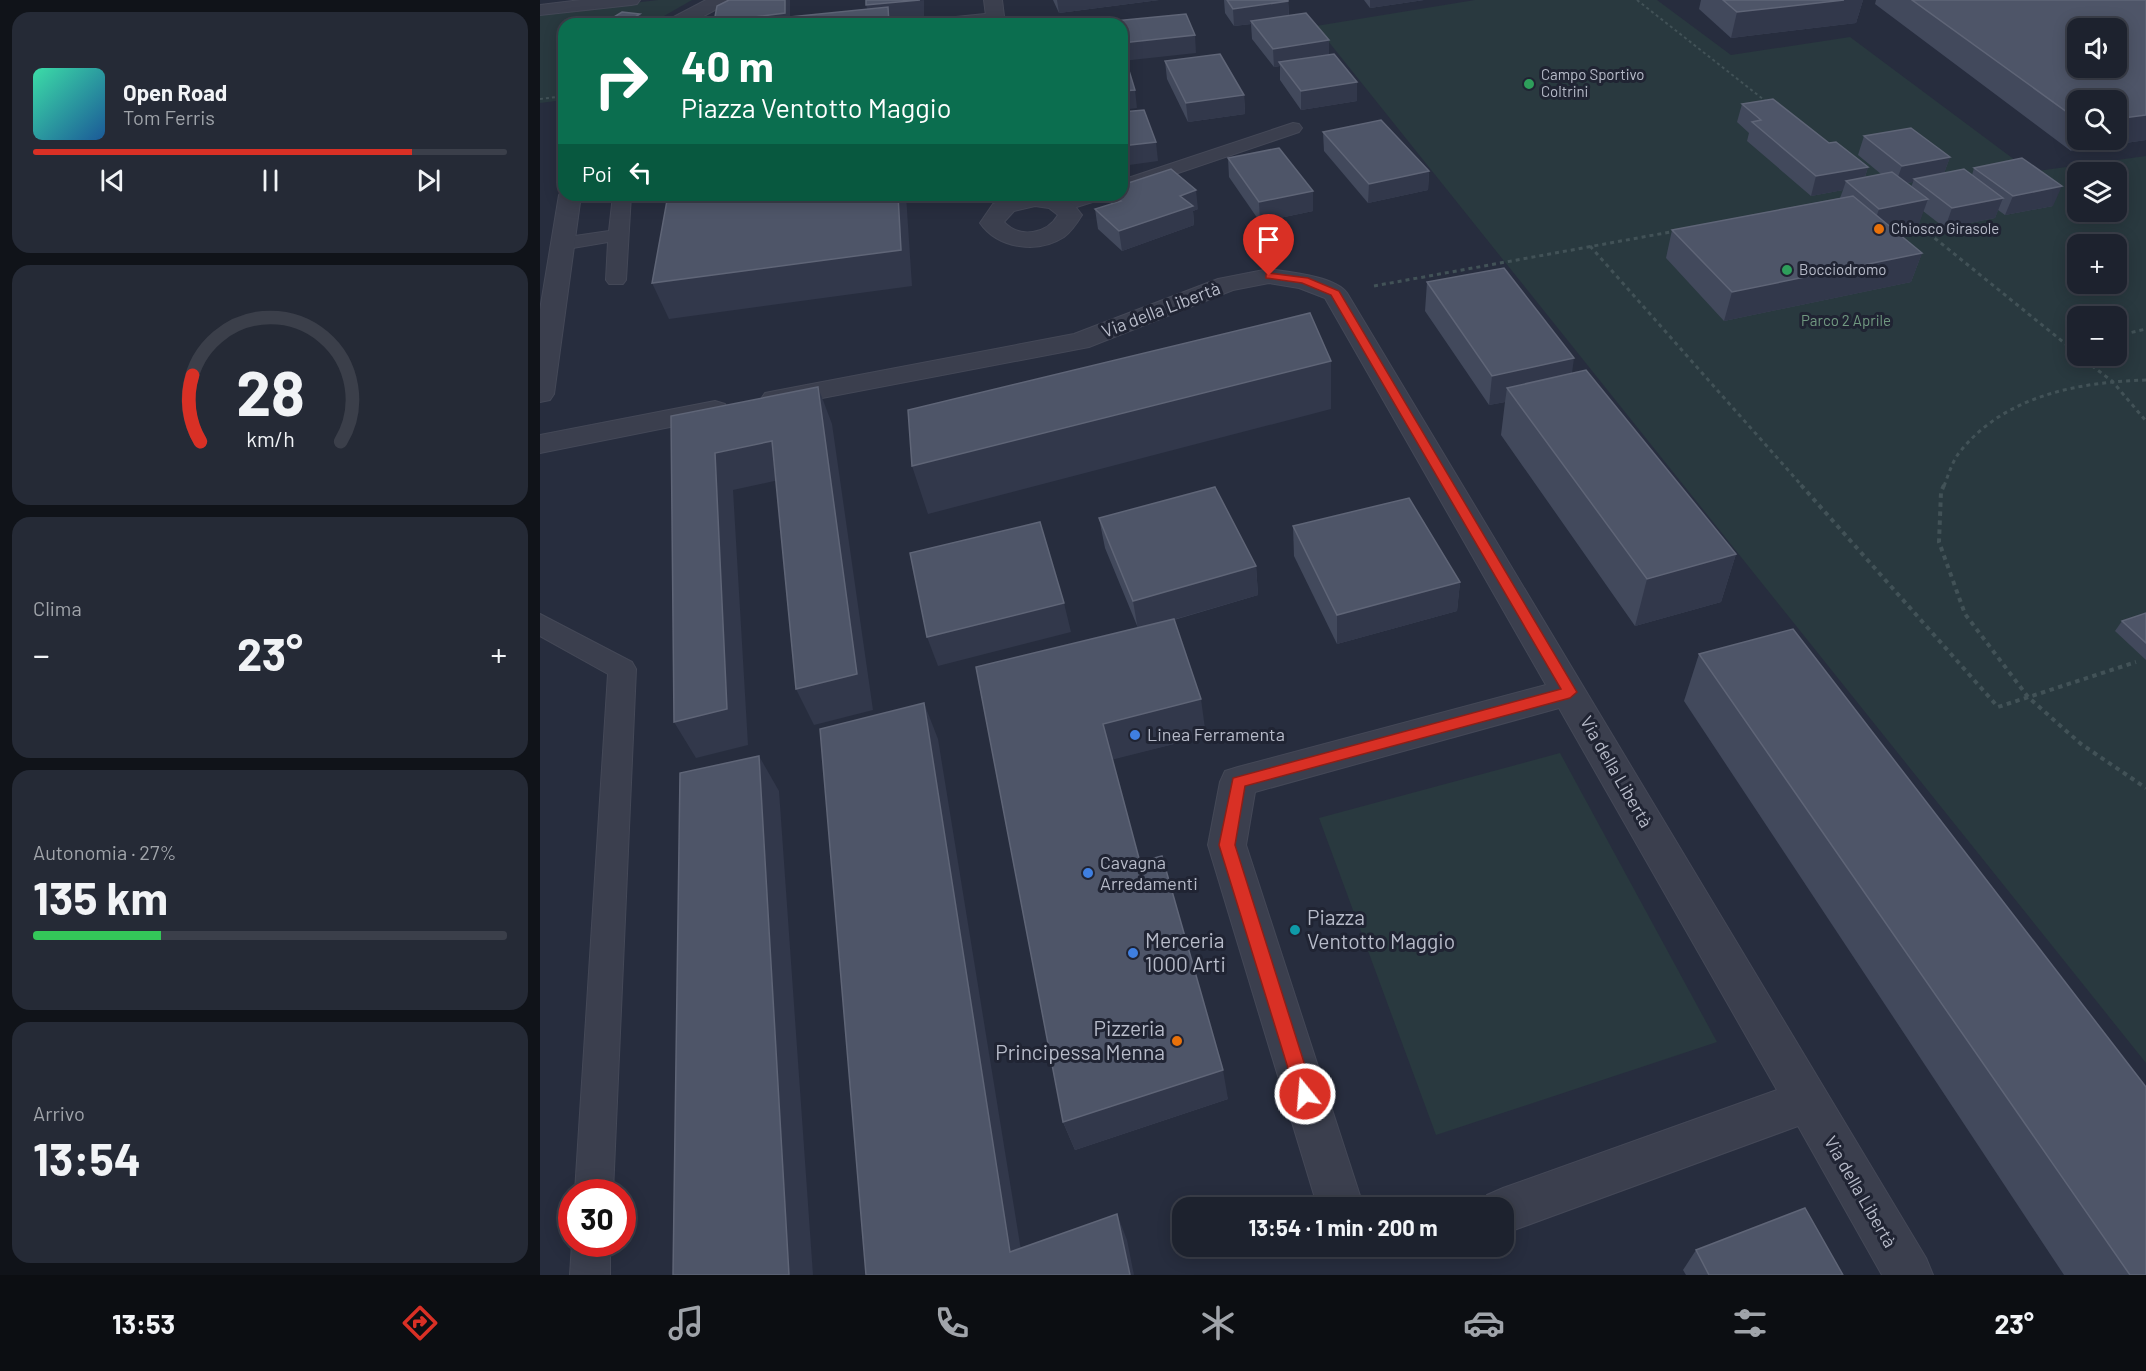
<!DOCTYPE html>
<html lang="it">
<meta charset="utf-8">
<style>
:root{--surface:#1d222e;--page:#252a36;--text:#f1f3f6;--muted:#a0a4aa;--line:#3b3f4a;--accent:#d93025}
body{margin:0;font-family:Barlow,sans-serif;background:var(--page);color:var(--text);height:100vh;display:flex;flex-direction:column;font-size:22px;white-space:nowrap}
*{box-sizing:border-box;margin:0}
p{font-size:20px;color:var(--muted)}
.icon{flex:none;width:33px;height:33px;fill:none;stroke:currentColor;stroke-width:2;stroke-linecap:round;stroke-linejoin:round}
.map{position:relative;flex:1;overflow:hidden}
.panel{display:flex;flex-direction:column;gap:12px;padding:12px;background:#101319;width:540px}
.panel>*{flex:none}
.top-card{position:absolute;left:18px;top:18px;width:570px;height:183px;border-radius:18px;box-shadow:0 3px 15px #0003,0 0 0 2px var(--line);background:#0b6e4f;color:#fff;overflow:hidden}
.buttons{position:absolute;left:1527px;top:18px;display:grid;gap:12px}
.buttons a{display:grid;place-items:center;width:60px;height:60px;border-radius:12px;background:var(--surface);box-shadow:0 3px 15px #0003,0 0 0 2px var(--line);font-size:30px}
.speed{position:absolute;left:18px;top:1179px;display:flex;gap:12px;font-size:30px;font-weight:700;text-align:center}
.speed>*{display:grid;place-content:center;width:78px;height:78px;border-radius:50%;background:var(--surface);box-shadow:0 3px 15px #0003,0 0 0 2px var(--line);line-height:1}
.speed .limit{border:9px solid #d22;background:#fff;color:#111}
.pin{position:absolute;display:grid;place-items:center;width:51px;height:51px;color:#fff;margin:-62px -26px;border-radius:50% 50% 50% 0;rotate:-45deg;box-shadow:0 0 6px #0007}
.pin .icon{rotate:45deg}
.me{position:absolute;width:66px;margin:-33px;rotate:343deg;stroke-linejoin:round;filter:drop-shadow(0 0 4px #0008)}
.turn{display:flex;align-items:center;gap:21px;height:126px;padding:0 24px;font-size:27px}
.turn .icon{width:78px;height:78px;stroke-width:2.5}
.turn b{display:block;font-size:42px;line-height:51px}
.then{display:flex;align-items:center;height:57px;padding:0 24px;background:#0003;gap:12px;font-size:22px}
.big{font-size:45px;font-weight:700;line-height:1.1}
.panel .tile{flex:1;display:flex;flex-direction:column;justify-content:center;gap:9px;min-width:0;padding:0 21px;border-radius:18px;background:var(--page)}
.panel .dial{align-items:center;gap:0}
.dial svg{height:156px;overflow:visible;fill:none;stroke:var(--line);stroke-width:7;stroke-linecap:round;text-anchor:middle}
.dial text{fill:var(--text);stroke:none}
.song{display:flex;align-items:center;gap:18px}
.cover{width:72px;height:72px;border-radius:9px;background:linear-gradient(135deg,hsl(160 70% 55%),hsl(210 70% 35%))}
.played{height:6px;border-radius:3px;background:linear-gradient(90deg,var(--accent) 80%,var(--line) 80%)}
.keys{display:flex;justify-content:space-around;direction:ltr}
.heat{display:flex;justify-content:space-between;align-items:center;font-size:33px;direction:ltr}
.charge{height:9px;border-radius:4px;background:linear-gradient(90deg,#34c759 27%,var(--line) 0)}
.trip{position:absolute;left:632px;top:1197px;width:342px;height:60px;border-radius:18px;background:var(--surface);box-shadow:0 3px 15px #0003,0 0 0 2px var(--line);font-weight:700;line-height:60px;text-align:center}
.tabs{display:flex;height:96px;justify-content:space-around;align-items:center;background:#0c0e12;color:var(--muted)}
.tabs .icon{width:42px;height:42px}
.tabs .selected{color:var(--accent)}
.tabs b{font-size:27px;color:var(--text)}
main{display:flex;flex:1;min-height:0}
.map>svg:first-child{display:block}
.green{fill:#29393f;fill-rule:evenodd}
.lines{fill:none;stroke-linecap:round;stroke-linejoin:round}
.service-casing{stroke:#444857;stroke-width:2}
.pedestrian-casing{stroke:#444857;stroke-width:2}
.minor-casing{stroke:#444857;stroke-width:2}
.path-far2{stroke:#425257;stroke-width:2;stroke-dasharray:3 3;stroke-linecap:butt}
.path-far1{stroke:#425257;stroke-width:3;stroke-dasharray:4 4;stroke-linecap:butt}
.path{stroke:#425257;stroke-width:4;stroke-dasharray:4.5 4.5;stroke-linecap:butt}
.service{fill:#3b3f4e;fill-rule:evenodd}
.pedestrian{fill:#3b3f4e;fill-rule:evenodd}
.minor{fill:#3b3f4e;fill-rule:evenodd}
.wall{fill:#42495c;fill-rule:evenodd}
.shaded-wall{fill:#32384b}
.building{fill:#4e5568;stroke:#5f6577;stroke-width:1.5;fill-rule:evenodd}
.route{fill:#d93025;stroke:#8d1f18;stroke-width:1.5}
.leisure-dot{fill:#2e9e5b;stroke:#202433;stroke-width:2}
.food-dot{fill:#e8710a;stroke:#202433;stroke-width:2}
.shop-dot{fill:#3f7fe0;stroke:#202433;stroke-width:2}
.culture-dot{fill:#0f9aa8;stroke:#202433;stroke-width:2}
.labels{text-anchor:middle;stroke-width:6;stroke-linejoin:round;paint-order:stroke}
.far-poi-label{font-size:15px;fill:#b7bbc9;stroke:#202433;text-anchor:start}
.far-park-label{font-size:15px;fill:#709880;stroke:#202433}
.street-label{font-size:18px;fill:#b7bbc9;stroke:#202433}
.poi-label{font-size:18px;fill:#b7bbc9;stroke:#202433;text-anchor:start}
.near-poi-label{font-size:21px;fill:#b7bbc9;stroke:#202433;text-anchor:start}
</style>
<main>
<section class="panel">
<div class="tile">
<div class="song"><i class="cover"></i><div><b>Open Road</b><p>Tom Ferris</p></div></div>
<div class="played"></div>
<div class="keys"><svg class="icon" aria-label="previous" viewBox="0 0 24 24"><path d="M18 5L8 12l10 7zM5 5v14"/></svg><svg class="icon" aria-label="pause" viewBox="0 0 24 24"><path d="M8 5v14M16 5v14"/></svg><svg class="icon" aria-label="next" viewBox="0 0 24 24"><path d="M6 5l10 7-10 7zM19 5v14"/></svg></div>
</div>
<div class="tile dial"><svg viewBox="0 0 100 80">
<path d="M14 69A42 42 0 1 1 86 69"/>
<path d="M14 69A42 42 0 0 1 10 35" stroke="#d93025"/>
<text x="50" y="56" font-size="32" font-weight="700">28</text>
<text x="50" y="72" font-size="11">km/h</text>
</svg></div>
<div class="tile"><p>Clima</p>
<div class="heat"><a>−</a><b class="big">23°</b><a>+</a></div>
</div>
<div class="tile"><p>Autonomia · 27%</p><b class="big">135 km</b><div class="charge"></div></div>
<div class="tile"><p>Arrivo</p><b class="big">13:54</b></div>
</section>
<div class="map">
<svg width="1606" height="1275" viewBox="0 0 1606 1275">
<rect width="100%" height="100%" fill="#272d3e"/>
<g class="green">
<polygon points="118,0 152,0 110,24 24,24 24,100 0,103 0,14"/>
<path d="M 935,0 L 1117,0 L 1191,55 L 1310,37 L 1491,172 L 1606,156 L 1606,1063 L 776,26 ZM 1538,172 L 1576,172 L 1576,212 L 1538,212 ZM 1538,244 L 1576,244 L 1576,284 L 1538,284 ZM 1538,316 L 1576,316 L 1576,356 L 1538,356 Z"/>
<polygon points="1020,753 1177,1042 896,1135 779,818"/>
</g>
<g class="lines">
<defs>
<g id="service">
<polygon points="455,13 460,15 463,18 460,21 441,24 388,24 396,19"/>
<polygon points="753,123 759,124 762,128 759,132 582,192 582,180"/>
<polygon points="73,195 91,195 86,280 83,284 69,284 66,280 68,242 21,250 14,248 11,244 14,240 21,238 69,231"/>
<polygon points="536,195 564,195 562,199 524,211 517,209 515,205 517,201"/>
<polygon points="0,614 92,662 96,669 73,1192 35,1192 68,674 0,636"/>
<polygon points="32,1244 70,1244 70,1275 30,1275"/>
</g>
<polygon id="pedestrian" points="41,0 100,0 97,4 91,5 0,15 0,5"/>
<g id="minor">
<polygon points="166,0 189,0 186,4 149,24 126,24 128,20"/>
<polygon points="444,0 462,0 465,24 447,24"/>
<polygon points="22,190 24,190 24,195 41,195 14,394 10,400 0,402 0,310 19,195"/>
<path d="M 476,195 C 504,195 524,189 542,215 C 537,223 532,231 524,237 C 498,254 458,249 440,223 L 453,204 ZM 495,206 L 509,208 L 518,215 C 507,234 480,239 464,222 L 474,211 Z"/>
<path d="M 729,269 C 749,272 795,276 807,293 L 1386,1258 L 1393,1275 L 1342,1275 L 1258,1126 L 963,1234 L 963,1208 L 941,1208 L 947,1195 L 963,1188 L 1237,1090 L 1019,708 L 715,792 L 706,845 L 824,1208 L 778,1208 L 668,845 L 680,782 L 685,771 L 698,767 L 1006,685 L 785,298 L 759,288 L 729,283 L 693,290 L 549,347 L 235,407 L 225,405 L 221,399 L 225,393 L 235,391 L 534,334 L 678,279 Z"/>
<polygon points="175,401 185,404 189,410 185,416 0,453 0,435"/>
</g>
</defs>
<use href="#service" class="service-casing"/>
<use href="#pedestrian" class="pedestrian-casing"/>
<use href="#minor" class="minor-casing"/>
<g class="path-far2">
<polyline points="1097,0 1228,103"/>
<polyline points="0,99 24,96"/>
</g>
<g class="path-far1">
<polyline points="1376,223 1538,354"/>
<polyline points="1050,246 1262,486"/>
<polyline points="834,286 1136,231"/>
<polyline points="1576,336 1606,329"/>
<polyline points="1539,356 1572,381 1606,421"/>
<path d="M 1404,486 C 1408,476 1412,462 1419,453 C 1463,396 1538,382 1606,380"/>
</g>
<g class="path">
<polyline points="1261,485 1458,707 1596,662"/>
<polyline points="1404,485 1401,492 1399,542 1425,614 1488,697 1541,744 1606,788"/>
</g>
<use href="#service" class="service"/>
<use href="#pedestrian" class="pedestrian"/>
<use href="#minor" class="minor"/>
</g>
<g class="wall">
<polygon points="513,0 619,0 519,13"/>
<polygon points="684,0 748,0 749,15 789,54 817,101 761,110 740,80 740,66 734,67 712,39 711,24 694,26 685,13"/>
<polygon points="824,0 884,0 830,8"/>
<polygon points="1161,0 1323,0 1316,23 1191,38 1159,9"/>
<path d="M 1336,0 L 1606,0 L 1606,140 L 1531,151 L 1335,4 ZM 1538,100 L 1576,140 L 1538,140 Z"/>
<polygon points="69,20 104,23 102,24 71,24"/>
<polygon points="625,61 704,95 705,114 648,122 627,79"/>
<path d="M 1202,104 L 1289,143 L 1328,167 L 1325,177 L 1341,174 L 1318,155 L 1324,136 L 1410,157 L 1404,173 L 1432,175 L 1434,168 L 1513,206 L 1465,215 L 1458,210 L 1455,218 L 1405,228 L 1383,211 L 1375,235 L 1362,237 L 1382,253 L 1371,282 L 1184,321 L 1126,258 L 1132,230 L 1300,198 L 1303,190 L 1271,196 L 1207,141 L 1209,133 L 1197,122 ZM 1373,182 L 1371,187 L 1367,183 Z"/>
<polygon points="783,132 889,171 888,190 828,203 784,151"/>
<polygon points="688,158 773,191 773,211 720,222 689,177"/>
<polygon points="569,195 582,195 658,209 653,211 654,225 582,251 558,229 555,209 571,204"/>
<polygon points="887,282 1032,373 1196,554 1181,602 1095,626 961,435 965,402 949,405 885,311"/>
<polygon points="559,518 716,566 718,595 634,620 666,736 572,759 600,862 688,1099 535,1150 523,1122 436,667 598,628 565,548"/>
<polygon points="753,526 920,582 917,611 797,644 754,556"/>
<polygon points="1606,613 1606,660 1575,631 1582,621"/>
<polygon points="1159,654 1606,1275 1524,1275 1144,701"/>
<polygon points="1156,1250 1303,1275 1146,1275 1143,1270"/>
</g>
<g class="shaded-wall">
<polygon points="245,0 250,0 250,24 175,24 174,22"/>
<polygon points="384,0 384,18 351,21 352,24 331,23 326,5"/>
<polygon points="517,0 619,0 519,13"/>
<polygon points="741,0 748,0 749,18 711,21 711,24 694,26 693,9"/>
<polygon points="830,0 884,0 830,8"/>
<polygon points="1304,0 1323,0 1316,23 1191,38 1197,12"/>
<polygon points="100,14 104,23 102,24 88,24 87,22"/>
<polygon points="655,35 656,53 582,61 582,43"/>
<polygon points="789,40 789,58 739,62 740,66 734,67 733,49"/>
<polygon points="817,82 817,101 761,110 761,91"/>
<polygon points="595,90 597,108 582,110 582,91"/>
<polygon points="704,95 705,114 648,122 646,103"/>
<polygon points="1606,115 1606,140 1531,151 1538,135 1538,140 1576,140 1576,119"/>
<polygon points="616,142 618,161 582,166 582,146"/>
<polygon points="1410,157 1403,176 1374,179 1373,182 1355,185 1362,166"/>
<polygon points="1328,167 1322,186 1306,181 1303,190 1271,196 1276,176"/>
<polygon points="889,171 888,190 828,203 829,184"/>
<polygon points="1522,186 1513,206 1465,215 1473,196"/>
<polygon points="656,190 658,209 653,211 654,225 582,251 579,231 640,196"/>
<polygon points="773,191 773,211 720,222 719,202"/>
<polygon points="358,195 366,195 372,286 129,319 112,283"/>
<polygon points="1463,198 1455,218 1405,228 1412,208"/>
<polygon points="1388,199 1375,235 1327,244 1339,209"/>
<polygon points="1382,253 1371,282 1184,321 1192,292"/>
<polygon points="1034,358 1030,388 967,388 965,402 949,405 952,376"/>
<polygon points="791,361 791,409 388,514 372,466"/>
<polygon points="278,387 292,424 333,710 274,725 256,689"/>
<polygon points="232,441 248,478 193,490 208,745 156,758 134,722 175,453"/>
<polygon points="1196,554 1181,602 1095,626 1107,579"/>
<polygon points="716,566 718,595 598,630 593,601"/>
<polygon points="920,582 917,611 797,644 797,615"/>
<polygon points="524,603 531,632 398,666 387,637"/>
<polygon points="661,699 666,736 571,760 563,724"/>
<polygon points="384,703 398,739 485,1275 470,1252"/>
<polygon points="219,756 239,791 273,1275 249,1275"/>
<polygon points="683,1070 688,1099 535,1150 523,1122"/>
<polygon points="577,1214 587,1240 594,1275 590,1275"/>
</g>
<g class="building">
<polygon points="189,0 245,0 245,13 174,22 177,6"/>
<polygon points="326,0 380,0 326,5"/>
<polygon points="687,0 748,0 748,1 693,9"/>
<polygon points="1183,0 1304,0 1197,12"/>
<path d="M 1372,0 L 1606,0 L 1606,115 L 1576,119 L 1576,100 L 1538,100 L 1538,120 ZM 1538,28 L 1576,28 L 1576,68 L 1538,68 Z"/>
<polygon points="348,7 349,24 179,24"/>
<polygon points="82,12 100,14 87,22 69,20"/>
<polygon points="766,13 789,40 733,49 711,21"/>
<polygon points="646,14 655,35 582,43 582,24 543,24"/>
<polygon points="680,54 704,95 646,103 625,61"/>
<polygon points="794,54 817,82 761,91 739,62"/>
<polygon points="587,64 595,90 582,91 582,65"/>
<polygon points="1233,99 1289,143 1296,142 1328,167 1276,176 1212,122 1221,120 1202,104"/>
<polygon points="604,110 616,142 582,146 582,112"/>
<polygon points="841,120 889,171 829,184 783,132"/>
<polygon points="1371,128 1410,157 1362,166 1324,136"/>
<polygon points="739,148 773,191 719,202 688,158"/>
<polygon points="1482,158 1522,186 1473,196 1434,168"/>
<polygon points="631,169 656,190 640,196 653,206 579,231 555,209 581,201 574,195 582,195 582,185"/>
<polygon points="1424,169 1463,198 1412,208 1374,179"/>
<polygon points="1352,172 1388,199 1339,209 1306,181"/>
<polygon points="128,195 358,195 361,250 112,283"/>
<polygon points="1313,196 1382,253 1192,292 1132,230"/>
<polygon points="964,268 1034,358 952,376 887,282"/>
<polygon points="770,313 791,361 372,466 368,410"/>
<polygon points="1046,370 1196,554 1107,579 967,388"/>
<polygon points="278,387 317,674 256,689 232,441 175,453 187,709 134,722 131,416"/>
<polygon points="675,487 716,566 593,601 559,518"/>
<polygon points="869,498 920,582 797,615 753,526"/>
<polygon points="500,522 524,603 387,637 370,553"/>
<polygon points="1606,613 1606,643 1582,621"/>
<polygon points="634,619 661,699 563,724 600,862 622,856 683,1070 523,1122 436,667"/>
<polygon points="1253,629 1606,1087 1606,1275 1590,1275 1159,654"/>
<polygon points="384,703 470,1252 577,1214 590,1275 326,1275 280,729"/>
<polygon points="219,756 249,1275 133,1275 140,773"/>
<polygon points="1265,1208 1303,1275 1169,1275 1156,1250"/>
</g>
<polygon class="route" points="729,273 768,278 799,291 1037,692 1030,698 705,786 695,845 774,1094 772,1101 765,1103 759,1101 756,1094 679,845 693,778 1021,689 791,295 762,283 726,278 726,274"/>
<g class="leisure-dot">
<circle cx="989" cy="84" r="6"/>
<circle cx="1247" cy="270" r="6"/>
</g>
<g class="food-dot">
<circle cx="1339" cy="229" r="6"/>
<circle cx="637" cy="1041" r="6"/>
</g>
<g class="shop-dot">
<circle cx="595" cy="735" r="6"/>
<circle cx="548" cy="873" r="6"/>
<circle cx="593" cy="953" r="6"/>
</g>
<circle class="culture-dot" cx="755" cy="930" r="6"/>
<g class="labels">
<g class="far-poi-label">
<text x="1001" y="80">Campo Sportivo<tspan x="1001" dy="17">Coltrini</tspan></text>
<text x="1351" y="234">Chiosco Girasole</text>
<text x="1259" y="275">Bocciodromo</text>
</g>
<g class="far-park-label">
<text x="1306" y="326">Parco 2 Aprile</text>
</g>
<g class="street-label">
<text transform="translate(621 310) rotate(-21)" y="6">Via della Libertà</text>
<text transform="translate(1076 772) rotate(60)" y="6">Via della Libertà</text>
<text transform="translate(1320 1192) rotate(60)" y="6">Via della Libertà</text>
</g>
<g class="poi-label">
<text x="607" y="741">Linea Ferramenta</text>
<text x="560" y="869">Cavagna<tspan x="560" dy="21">Arredamenti</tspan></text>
</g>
<g class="near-poi-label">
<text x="767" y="925">Piazza<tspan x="767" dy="24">Ventotto Maggio</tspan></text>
<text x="605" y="948">Merceria<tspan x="605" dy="24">1000 Arti</tspan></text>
<text x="625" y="1036" text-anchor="end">Pizzeria<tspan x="625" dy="24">Principessa Menna</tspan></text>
</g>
</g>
</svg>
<div class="buttons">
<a><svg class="icon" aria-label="sound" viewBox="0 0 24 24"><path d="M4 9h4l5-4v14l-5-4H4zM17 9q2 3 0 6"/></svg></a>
<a><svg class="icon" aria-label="search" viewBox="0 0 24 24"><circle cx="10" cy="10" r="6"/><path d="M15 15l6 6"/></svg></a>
<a><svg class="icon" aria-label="layers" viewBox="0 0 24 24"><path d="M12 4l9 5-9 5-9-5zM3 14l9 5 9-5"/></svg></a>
<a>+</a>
<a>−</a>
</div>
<div class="speed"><div class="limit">30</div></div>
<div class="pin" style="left:729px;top:276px;background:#d93025"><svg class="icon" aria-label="arrive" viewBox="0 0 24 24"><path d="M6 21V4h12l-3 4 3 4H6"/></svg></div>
<svg class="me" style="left:765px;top:1094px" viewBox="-20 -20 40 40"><circle r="17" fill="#d93025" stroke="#fff" stroke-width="3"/><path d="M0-11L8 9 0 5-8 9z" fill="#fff"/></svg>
<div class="trip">13:54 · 1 min · 200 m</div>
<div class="top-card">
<div class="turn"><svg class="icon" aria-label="right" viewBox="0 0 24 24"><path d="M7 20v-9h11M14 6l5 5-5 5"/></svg><div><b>40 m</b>Piazza Ventotto Maggio</div></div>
<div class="then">Poi<svg class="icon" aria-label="left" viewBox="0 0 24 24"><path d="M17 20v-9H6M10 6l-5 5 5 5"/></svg></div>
</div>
</div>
</main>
<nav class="tabs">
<b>13:53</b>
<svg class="icon selected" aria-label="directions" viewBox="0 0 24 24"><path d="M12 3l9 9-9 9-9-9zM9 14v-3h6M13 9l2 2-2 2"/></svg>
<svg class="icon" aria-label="music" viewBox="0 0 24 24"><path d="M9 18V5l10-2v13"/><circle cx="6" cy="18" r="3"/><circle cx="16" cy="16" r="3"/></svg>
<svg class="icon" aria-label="phone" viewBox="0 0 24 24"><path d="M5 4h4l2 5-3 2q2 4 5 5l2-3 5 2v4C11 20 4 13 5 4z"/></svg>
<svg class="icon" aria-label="climate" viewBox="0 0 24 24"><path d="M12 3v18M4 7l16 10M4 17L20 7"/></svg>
<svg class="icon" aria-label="car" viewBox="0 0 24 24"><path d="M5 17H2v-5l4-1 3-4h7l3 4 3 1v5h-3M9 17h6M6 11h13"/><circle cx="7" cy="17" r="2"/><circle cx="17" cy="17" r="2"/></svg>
<svg class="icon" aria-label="filters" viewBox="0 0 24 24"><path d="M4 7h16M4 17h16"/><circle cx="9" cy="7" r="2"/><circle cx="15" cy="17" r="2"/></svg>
<b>23°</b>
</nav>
